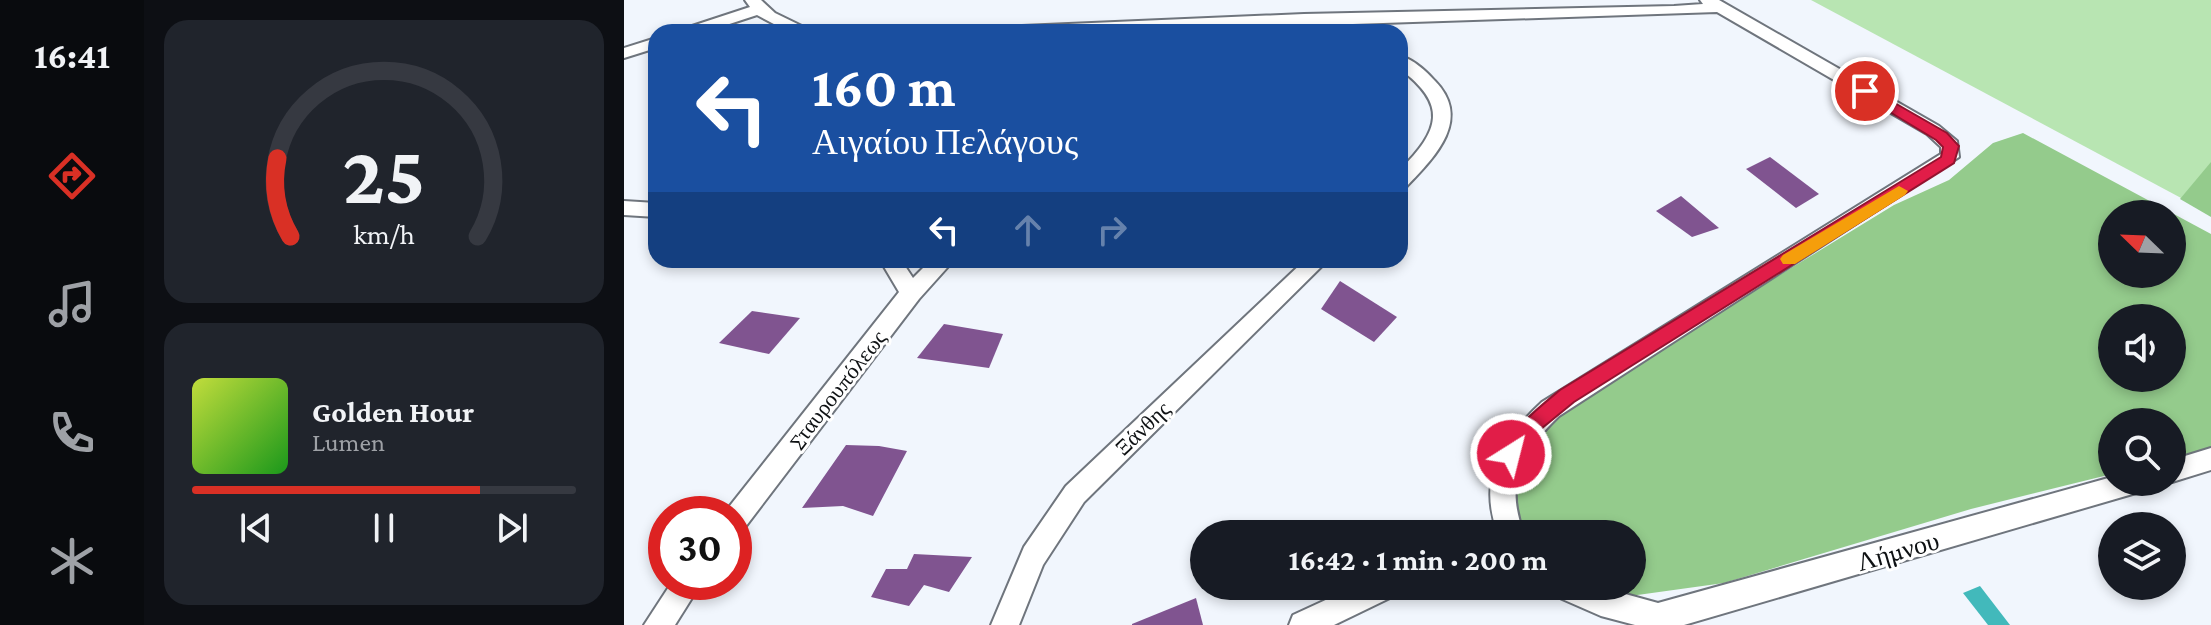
<!DOCTYPE html>
<meta charset="utf-8">
<style>
:root{--surface:#171b24;--page:#20242c;--text:#f1f3f6;--muted:#9ea1a6;--line:#363941;--accent:#d93025}
body{margin:0;font-family:"Crimson Pro",serif;background:var(--page);color:var(--text);height:100vh;display:flex;flex-direction:column;font-size:30px;white-space:nowrap}
*{box-sizing:border-box;margin:0}
p{font-size:26px;color:var(--muted)}
.icon{flex:none;width:44px;height:44px;fill:none;stroke:currentColor;stroke-width:2;stroke-linecap:round;stroke-linejoin:round}
.map{position:relative;flex:1;overflow:hidden}
.drawer{display:flex;flex-direction:column;gap:20px;padding:20px;background:#0d0f14;width:480px}
.drawer>*{flex:none}
.top-card{position:absolute;left:24px;top:24px;width:760px;height:244px;border-radius:24px;box-shadow:0 4px 12px #0003;background:#1a4fa0;color:#fff;overflow:hidden}
.needle{width:52px;rotate:293deg}
.tools{position:absolute;left:1474px;top:200px;display:grid;gap:16px}
.tools a{display:grid;place-items:center;width:88px;height:88px;border-radius:50%;background:var(--surface);box-shadow:0 4px 12px #0003;font-size:40px}
.speed{position:absolute;left:24px;top:496px;display:flex;gap:16px;font-size:40px;font-weight:700;text-align:center}
.speed>*{display:grid;place-content:center;width:104px;height:104px;border-radius:50%;background:var(--surface);box-shadow:0 4px 12px #0003;line-height:1}
.speed .limit{border:12px solid #d22;background:#fff;color:#111}
.pin{position:absolute;display:grid;place-items:center;width:68px;height:68px;color:#fff;margin:-34px;border:4px solid #fff;border-radius:50%;box-shadow:0 2px 8px #0007}
.me{position:absolute;width:88px;margin:-44px;rotate:36deg;stroke-linejoin:round;filter:drop-shadow(0 0 6px #0008)}
.turn{display:flex;align-items:center;gap:28px;height:168px;padding:0 32px;font-size:36px}
.turn .icon{width:104px;height:104px;stroke-width:2.5}
.turn b{display:block;font-size:56px;line-height:68px}
.lanes{display:flex;align-items:center;height:76px;padding:0 32px;background:#0003;justify-content:center;gap:40px;direction:ltr}
.lanes .off{opacity:.35}
.drawer .tile{flex:1;display:flex;flex-direction:column;justify-content:center;gap:12px;min-width:0;padding:0 28px;border-radius:24px;background:var(--page)}
.drawer .dial{align-items:center;gap:0}
.dial svg{height:208px;overflow:visible;fill:none;stroke:var(--line);stroke-width:7;stroke-linecap:round;text-anchor:middle}
.dial text{fill:var(--text);stroke:none}
.song{display:flex;align-items:center;gap:24px}
.cover{width:96px;height:96px;border-radius:12px;background:linear-gradient(135deg,hsl(70 70% 55%),hsl(120 70% 35%))}
.played{height:8px;border-radius:4px;background:linear-gradient(90deg,var(--accent) 75%,var(--line) 75%)}
.keys{display:flex;justify-content:space-around;direction:ltr}
.trip{position:absolute;left:566px;top:520px;width:456px;height:80px;border-radius:40px;background:var(--surface);box-shadow:0 4px 12px #0003;font-weight:700;line-height:80px;text-align:center}
main{display:flex;flex:1;min-height:0}
.tab-bar{display:flex;flex-direction:column;width:144px;justify-content:space-around;align-items:center;background:#090b0e;color:var(--muted)}
.tab-bar .icon{width:56px;height:56px}
.tab-bar .active{color:var(--accent)}
.tab-bar b{font-size:36px;color:var(--text)}
.map>svg:first-child{display:block}
.green{fill:#b8e5b2}
.forest{fill:#94cb8c;fill-rule:evenodd}
.water{fill:#42b9bb}
.building{fill:#805490}
.lines{fill:none;stroke-linecap:round;stroke-linejoin:round}
.street-casing{stroke:#6f757d;stroke-width:4}
.street{fill:#fff;fill-rule:evenodd}
.route{fill:#e11d48;stroke:#92132f;stroke-width:2}
.slow{fill:#f59e0b}
.labels{text-anchor:middle;stroke-width:6;stroke-linejoin:round;paint-order:stroke}
.street-label{font-size:22px;fill:#0e1113;stroke:#fff}
.near-street-label{font-size:26px;fill:#0e1113;stroke:#fff}
</style>
<main>
<nav class="tab-bar">
<b>16:41</b>
<svg class="icon active" aria-label="directions" viewBox="0 0 24 24"><path d="M12 3l9 9-9 9-9-9zM9 14v-3h6M13 9l2 2-2 2"/></svg>
<svg class="icon" aria-label="music" viewBox="0 0 24 24"><path d="M9 18V5l10-2v13"/><circle cx="6" cy="18" r="3"/><circle cx="16" cy="16" r="3"/></svg>
<svg class="icon" aria-label="phone" viewBox="0 0 24 24"><path d="M5 4h4l2 5-3 2q2 4 5 5l2-3 5 2v4C11 20 4 13 5 4z"/></svg>
<svg class="icon" aria-label="climate" viewBox="0 0 24 24"><path d="M12 3v18M4 7l16 10M4 17L20 7"/></svg>
</nav>
<section class="drawer">
<div class="tile dial"><svg viewBox="0 0 100 80">
<path d="M14 69A42 42 0 1 1 86 69"/>
<path d="M14 69A42 42 0 0 1 9 39" stroke="#d93025"/>
<text x="50" y="56" font-size="32" font-weight="700">25</text>
<text x="50" y="72" font-size="11">km/h</text>
</svg></div>
<div class="tile">
<div class="song"><i class="cover"></i><div><b>Golden Hour</b><p>Lumen</p></div></div>
<div class="played"></div>
<div class="keys"><svg class="icon" aria-label="previous" viewBox="0 0 24 24"><path d="M18 5L8 12l10 7zM5 5v14"/></svg><svg class="icon" aria-label="pause" viewBox="0 0 24 24"><path d="M8 5v14M16 5v14"/></svg><svg class="icon" aria-label="next" viewBox="0 0 24 24"><path d="M6 5l10 7-10 7zM19 5v14"/></svg></div>
</div>
</section>
<div class="map">
<svg width="1587" height="625" viewBox="0 0 1587 625">
<rect width="100%" height="100%" fill="#f1f6fd"/>
<polygon class="green" points="1187,0 1587,0 1587,214"/>
<g class="forest">
<path d="M 1399,133 L 1587,234 L 1587,449 L 1548,459 L 1548,422 L 1488,422 L 1488,474 L 1347,509 L 1100,583 L 999,597 L 966,586 L 1008,586 L 1008,534 L 906,534 L 888,510 L 896,451 L 919,420 L 1270,205 L 1325,180 L 1369,143 ZM 1488,214 L 1548,214 L 1548,274 L 1488,274 ZM 1488,318 L 1548,318 L 1548,378 L 1488,378 Z"/>
<polygon points="1587,162 1587,217 1556,199"/>
</g>
<polygon class="water" points="1356,586 1386,625 1364,625 1339,593"/>
<g class="building">
<polygon points="1146,157 1195,194 1172,208 1122,169"/>
<polygon points="1057,196 1095,228 1068,237 1032,211"/>
<polygon points="716,281 773,317 750,342 697,309"/>
<polygon points="128,311 176,318 145,354 95,343"/>
<polygon points="320,324 379,334 365,368 293,358"/>
<polygon points="222,445 255,446 283,451 249,516 219,506 178,508"/>
<polygon points="290,554 348,557 325,592 300,585 285,606 247,597 262,569 283,569"/>
<polygon points="572,598 579,625 508,625 508,624"/>
</g>
<g class="lines">
<defs>
<g id="street">
<polygon points="121,0 137,0 151,13 190,32 165,32 133,15 81,32 57,32 59,29 126,7"/>
<path d="M 1076,0 L 1095,0 L 1315,126 L 1333,141 L 1335,157 L 935,416 C 897,453 880,481 900,534 L 874,534 C 853,478 877,440 918,402 L 1317,154 L 1317,147 L 1303,134 L 1093,12 L 491,32 L 369,32 L 377,27 L 680,14 L 1050,6 L 1079,4 Z"/>
<polygon points="32,38 32,48 0,58 0,48"/>
<path d="M 776,56 C 789,59 802,71 811,81 C 848,119 812,156 783,186 L 776,188 L 776,170 C 816,130 824,105 776,69 Z"/>
<polygon points="0,201 32,203 32,217 0,215"/>
<polygon points="256,260 277,260 289,278 307,260 330,260 295,299 119,530 110,533 110,514 101,512 275,292"/>
<polygon points="681,260 704,260 460,502 419,565 395,625 367,625 400,547 442,486"/>
<polygon points="1587,448 1587,470 1548,482 1547,482 1548,460"/>
<polygon points="1488,477 1488,482 1525,482 1521,490 1512,493 1060,625 1011,625 977,616 929,595 925,586 972,586 1034,603"/>
<polygon points="48,582 78,582 51,625 20,625"/>
<polygon points="732,586 776,586 772,595 710,625 665,625 669,615"/>
</g>
</defs>
<use href="#street" class="street-casing"/>
<use href="#street" class="street"/>
</g>
<path class="route" d="M 1241,86 L 1323,133 L 1335,146 L 1330,163 L 950,402 L 917,429 L 894,461 L 887,463 L 880,461 L 877,454 C 890,427 913,409 936,390 L 1317,157 L 1319,147 L 1312,140 L 1236,94 L 1236,87 Z"/>
<polygon class="slow" points="1275,186 1284,191 1281,195 1171,264 1159,264 1156,259 1159,255"/>
<g class="labels">
<g class="street-label">
<text transform="translate(213 389) rotate(-52)" y="8">Σταυρουπόλεως</text>
<text transform="translate(518 428) rotate(-44)" y="8">Ξάνθης</text>
</g>
<g class="near-street-label">
<text transform="translate(1274 551) rotate(-16)" y="9">Λήμνου</text>
</g>
</g>
</svg>
<div class="tools">
<a><svg class="needle" viewBox="-14 -14 28 28"><path d="M0-13l5 13h-10z" fill="#e53935"/><path d="M0 13l5-13h-10z" fill="#9ea1a6"/></svg></a>
<a><svg class="icon" aria-label="sound" viewBox="0 0 24 24"><path d="M4 9h4l5-4v14l-5-4H4zM17 9q2 3 0 6"/></svg></a>
<a><svg class="icon" aria-label="search" viewBox="0 0 24 24"><circle cx="10" cy="10" r="6"/><path d="M15 15l6 6"/></svg></a>
<a><svg class="icon" aria-label="layers" viewBox="0 0 24 24"><path d="M12 4l9 5-9 5-9-5zM3 14l9 5 9-5"/></svg></a>
</div>
<div class="speed"><div class="limit">30</div></div>
<div class="pin" style="left:1241px;top:91px;background:#d93025"><svg class="icon" aria-label="arrive" viewBox="0 0 24 24"><path d="M6 21V4h12l-3 4 3 4H6"/></svg></div>
<svg class="me" style="left:887px;top:454px" viewBox="-20 -20 40 40"><circle r="17" fill="#e11d48" stroke="#fff" stroke-width="3"/><path d="M0-11L8 9 0 5-8 9z" fill="#fff"/></svg>
<div class="trip">16:42 · 1 min · 200 m</div>
<div class="top-card">
<div class="turn"><svg class="icon" aria-label="left" viewBox="0 0 24 24"><path d="M17 20v-9H6M10 6l-5 5 5 5"/></svg><div><b>160 m</b>Αιγαίου Πελάγους</div></div>
<div class="lanes"><svg class="icon" aria-label="left" viewBox="0 0 24 24"><path d="M17 20v-9H6M10 6l-5 5 5 5"/></svg><svg class="icon off" aria-label="ahead" viewBox="0 0 24 24"><path d="M12 20V5M6 11l6-6 6 6"/></svg><svg class="icon off" aria-label="right" viewBox="0 0 24 24"><path d="M7 20v-9h11M14 6l5 5-5 5"/></svg></div>
</div>
</div>
</main>
